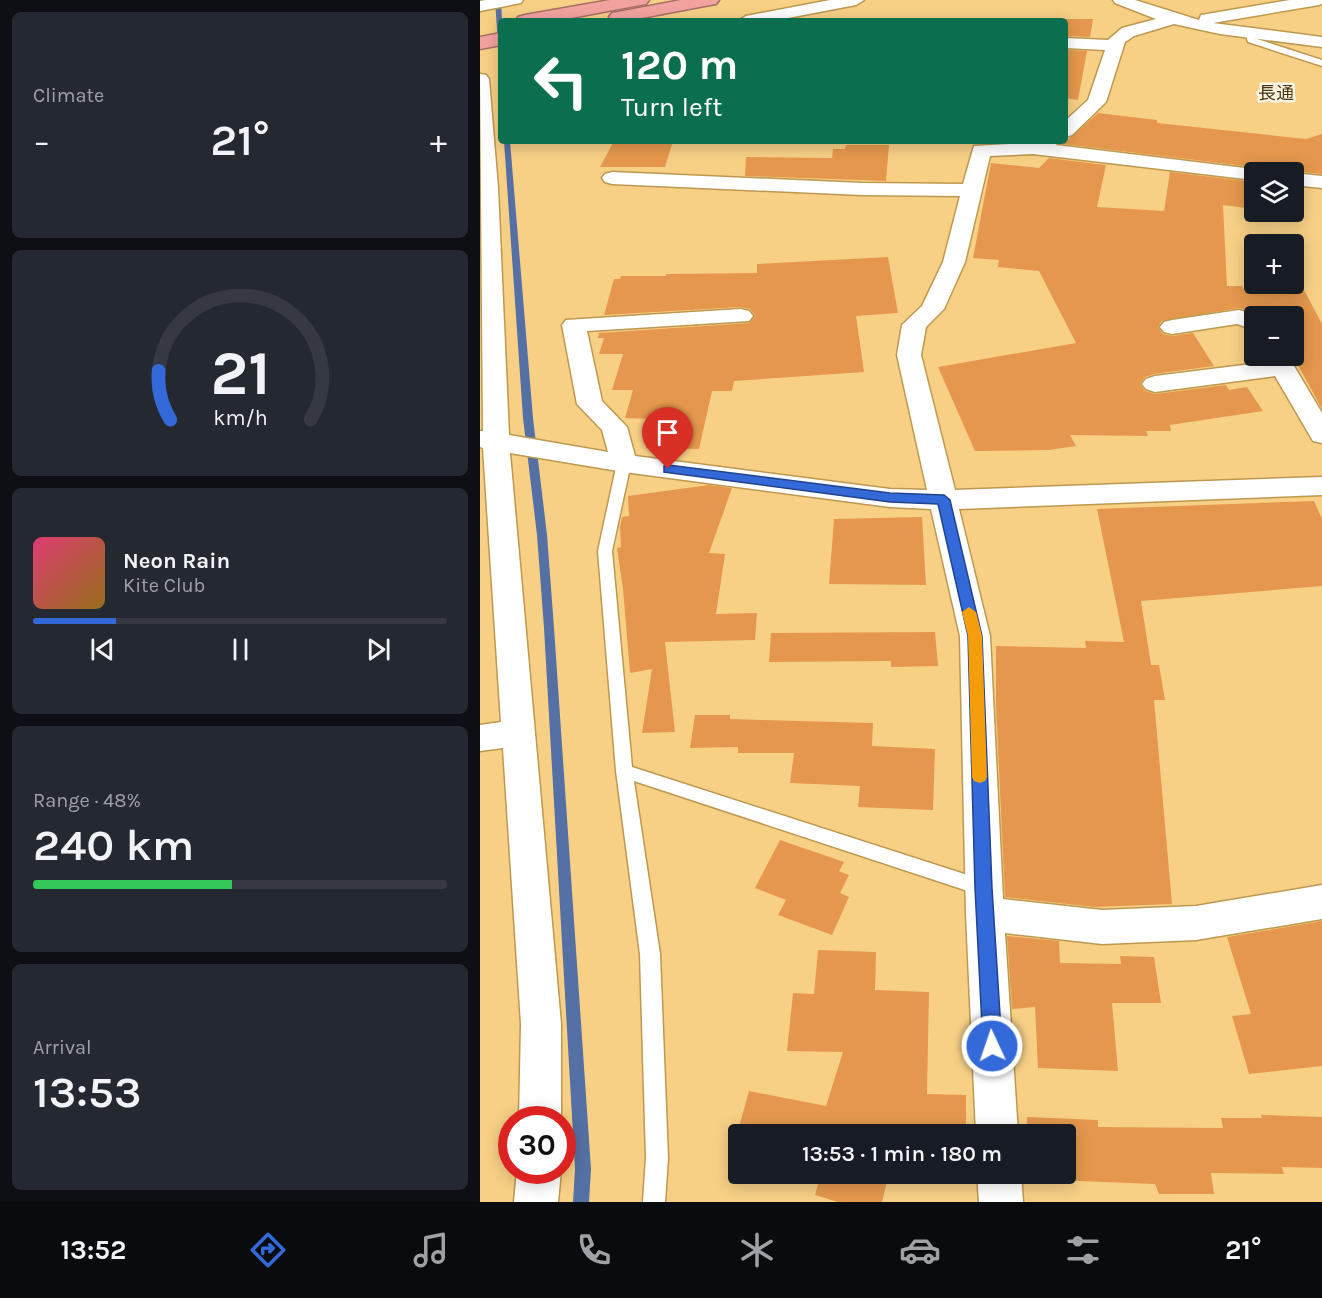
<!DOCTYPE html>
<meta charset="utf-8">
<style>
:root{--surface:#171b24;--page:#242831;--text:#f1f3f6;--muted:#9ea1a6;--line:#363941;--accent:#3369d8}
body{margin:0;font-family:Karla,"Noto Sans JP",sans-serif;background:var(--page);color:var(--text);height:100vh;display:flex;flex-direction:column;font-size:22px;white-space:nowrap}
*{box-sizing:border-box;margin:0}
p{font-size:20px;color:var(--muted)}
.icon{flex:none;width:33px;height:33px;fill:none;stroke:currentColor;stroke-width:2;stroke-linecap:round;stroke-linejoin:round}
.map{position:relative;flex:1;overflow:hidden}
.drawer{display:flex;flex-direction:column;gap:12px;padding:12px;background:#0d0f14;width:480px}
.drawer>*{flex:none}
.top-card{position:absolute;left:18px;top:18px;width:570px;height:126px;border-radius:6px;box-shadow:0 3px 15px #0003;background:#0b6e4f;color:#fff;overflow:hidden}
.buttons{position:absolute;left:764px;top:162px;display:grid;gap:12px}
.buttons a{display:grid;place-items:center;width:60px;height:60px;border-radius:6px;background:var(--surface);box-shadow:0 3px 15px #0003;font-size:30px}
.speed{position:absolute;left:18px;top:1106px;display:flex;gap:12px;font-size:30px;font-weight:700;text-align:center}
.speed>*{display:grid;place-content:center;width:78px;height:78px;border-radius:50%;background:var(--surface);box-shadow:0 3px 15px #0003;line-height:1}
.speed .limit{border:9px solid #d22;background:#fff;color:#111}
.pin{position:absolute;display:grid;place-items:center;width:51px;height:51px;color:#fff;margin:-62px -26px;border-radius:50% 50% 50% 0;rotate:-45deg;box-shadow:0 0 6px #0007}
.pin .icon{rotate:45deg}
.me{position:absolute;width:66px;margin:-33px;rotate:357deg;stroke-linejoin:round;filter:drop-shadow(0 0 4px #0008)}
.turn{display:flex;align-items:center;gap:21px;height:126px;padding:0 24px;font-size:27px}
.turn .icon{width:78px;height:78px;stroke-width:2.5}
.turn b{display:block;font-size:42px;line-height:51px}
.big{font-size:45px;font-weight:600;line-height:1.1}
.drawer .tile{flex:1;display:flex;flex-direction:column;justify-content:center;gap:9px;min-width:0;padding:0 21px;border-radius:9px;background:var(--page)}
.drawer .dial{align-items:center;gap:0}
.dial svg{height:156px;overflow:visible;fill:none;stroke:var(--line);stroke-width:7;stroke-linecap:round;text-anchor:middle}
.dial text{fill:var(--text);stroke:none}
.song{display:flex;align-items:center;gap:18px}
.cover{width:72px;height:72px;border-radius:9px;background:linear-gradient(135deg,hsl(340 70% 55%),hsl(40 70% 35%))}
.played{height:6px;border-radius:3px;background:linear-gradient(90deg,var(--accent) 20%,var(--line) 20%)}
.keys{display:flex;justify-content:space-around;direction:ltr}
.heat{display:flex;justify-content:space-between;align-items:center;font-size:33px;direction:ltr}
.charge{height:9px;border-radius:4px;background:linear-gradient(90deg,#34c759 48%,var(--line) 0)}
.trip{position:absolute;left:248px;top:1124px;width:348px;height:60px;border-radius:6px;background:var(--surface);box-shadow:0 3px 15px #0003;font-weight:600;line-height:60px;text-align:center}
.menu{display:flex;height:96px;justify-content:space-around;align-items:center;background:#090b0e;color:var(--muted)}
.menu .icon{width:42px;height:42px}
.menu .on{color:var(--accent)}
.menu b{font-size:27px;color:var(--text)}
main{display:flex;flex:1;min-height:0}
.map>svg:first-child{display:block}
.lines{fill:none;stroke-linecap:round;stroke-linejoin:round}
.stream{fill:#5570a4;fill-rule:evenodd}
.building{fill:#e5984d}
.lane-casing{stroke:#bd984f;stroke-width:3}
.street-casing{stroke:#bd984f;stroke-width:3}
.highway-casing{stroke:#a76f67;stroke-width:3}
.lane{fill:#fff;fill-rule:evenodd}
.street{fill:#fff;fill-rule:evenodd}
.highway{fill:#f3a39f;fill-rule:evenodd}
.route{fill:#3369d8;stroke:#21448c;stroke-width:1.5}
.slow{fill:#f59e0b}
.labels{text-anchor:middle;stroke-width:5;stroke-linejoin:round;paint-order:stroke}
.far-quarter-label{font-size:18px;fill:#4a370f;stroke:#fdf5e7}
</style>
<main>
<section class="drawer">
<div class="tile"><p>Climate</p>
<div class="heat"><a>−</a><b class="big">21°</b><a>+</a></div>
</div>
<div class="tile dial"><svg viewBox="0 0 100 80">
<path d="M14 69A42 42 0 1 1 86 69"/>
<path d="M14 69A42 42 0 0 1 8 44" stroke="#3369d8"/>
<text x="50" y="56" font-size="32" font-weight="700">21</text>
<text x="50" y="72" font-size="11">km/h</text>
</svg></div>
<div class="tile">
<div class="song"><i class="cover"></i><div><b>Neon Rain</b><p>Kite Club</p></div></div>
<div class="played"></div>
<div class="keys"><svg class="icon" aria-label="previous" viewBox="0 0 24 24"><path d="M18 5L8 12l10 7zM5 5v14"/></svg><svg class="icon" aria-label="pause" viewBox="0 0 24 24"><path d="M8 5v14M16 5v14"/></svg><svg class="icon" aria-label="next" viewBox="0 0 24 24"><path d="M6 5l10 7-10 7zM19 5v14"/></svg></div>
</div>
<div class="tile"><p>Range · 48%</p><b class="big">240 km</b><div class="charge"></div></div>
<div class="tile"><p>Arrival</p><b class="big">13:53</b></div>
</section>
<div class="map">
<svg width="842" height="1202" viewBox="0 0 842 1202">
<rect width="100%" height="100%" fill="#f7d086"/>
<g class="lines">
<g class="stream">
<polygon points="15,0 21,0 22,21 21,21 21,46 18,44"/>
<polygon points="24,141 30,141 53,418 67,535 74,628 111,1169 109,1202 93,1202 95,1169 64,628 57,535 43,418"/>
</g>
</g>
<g class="building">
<polygon points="585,19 613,19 610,37 585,36"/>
<polygon points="585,50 607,51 598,100 585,98"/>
<polygon points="618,113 677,120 677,123 826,139 842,134 842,174 813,171 785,172 781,168 583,144"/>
<polygon points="134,141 193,141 185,167 120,167"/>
<polygon points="366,145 409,145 406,181 265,176 266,157 352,158 353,149 365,149"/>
<polygon points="569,158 626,165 617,207 684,211 690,172 774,182 774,209 743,205 747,286 762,286 765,291 824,290 842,324 842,409 813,356 813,316 781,316 780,314 759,308 682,321 678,327 683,334 692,336 713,333 734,366 674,374 665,377 660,384 665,391 675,394 746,385 749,390 767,387 783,411 690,425 691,431 666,431 668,436 590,435 596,446 569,450 495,451 458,367 596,343 559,271 518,267 519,260 493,258 511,163 559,168"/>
<polygon points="408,257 418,313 376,316 384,372 254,381 252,391 232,391 219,449 166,448 173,419 145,418 153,390 132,390 143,354 119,354 124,338 118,338 119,333 269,323 275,316 270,309 261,307 124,315 134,279 140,279 141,276 186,276 186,274 277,273 277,264"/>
<polygon points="229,485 252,488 229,553 245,554 236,614 277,613 275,640 185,642 195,732 162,733 172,669 150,673 143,589 137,548 141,547 140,527 142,517 149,516 148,496"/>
<polygon points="834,501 842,519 842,586 661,601 671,665 679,665 685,700 674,700 692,904 614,907 525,897 516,707 516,646 606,648 605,641 644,642 617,509"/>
<polygon points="442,517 446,585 349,584 354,519"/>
<polygon points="455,632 458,666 411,667 411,661 289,662 291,633"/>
<polygon points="215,715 250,715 250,719 393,723 392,746 455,749 453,810 378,807 380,786 310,783 314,753 258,753 258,747 210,748"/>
<polygon points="300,840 364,862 359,871 369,875 360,893 369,897 352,935 298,915 306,900 275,888"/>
<polygon points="842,921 842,1066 769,1074 752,1016 771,1014 747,937"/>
<polygon points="527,936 579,941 580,963 641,964 640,956 674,957 681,1003 632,1003 638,1071 558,1068 555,1007 532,1009"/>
<polygon points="338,950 396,952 395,990 449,992 447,1094 486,1095 486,1134 257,1134 269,1091 346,1106 363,1052 307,1051 313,993 334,994"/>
<polygon points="781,1115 842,1117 842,1168 802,1167 804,1174 731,1173 734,1194 679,1194 675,1184 548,1179 548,1173 585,1173 585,1134 547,1134 547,1117 618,1120 618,1127 743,1128 741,1118 782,1118"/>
<polygon points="341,1173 409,1173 402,1202 358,1202 335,1195"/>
</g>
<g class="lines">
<defs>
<g id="lane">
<polygon points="765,32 771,32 774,38 842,60 842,66 768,42"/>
<polygon points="144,459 151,463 132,551 152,767 503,880 509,882 512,888 509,894 503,896 154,781 180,954 188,1158 185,1202 163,1202 166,1158 160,954 136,771 118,551 137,463"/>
</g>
<g id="street">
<polygon points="6,0 43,0 41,3 0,11 0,1"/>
<polygon points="350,0 384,0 376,5 292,21 258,21 266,16"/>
<polygon points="633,0 655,0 719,20 721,15 727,14 810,0 842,0 842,4 839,5 733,23 842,37 842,47 740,34 694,24 654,36 645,42 626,102 592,135 585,137 585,121 608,100 625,50 585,48 585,38 628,40 642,28 676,19 635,3"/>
<polygon points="0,74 6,75 9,79 18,188 29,435 128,452 122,430 97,404 82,325 86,320 261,309 269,311 273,316 269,321 107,331 122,401 147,427 155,456 410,489 447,490 417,355 422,325 442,306 463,262 480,196 382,195 132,184 125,182 122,178 125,174 132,172 382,183 483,184 494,146 579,141 576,145 781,170 783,172 774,172 774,180 553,154 510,156 485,262 464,309 446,327 441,355 475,490 842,477 842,495 479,509 510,636 523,899 622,910 716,906 842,885 842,919 716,940 622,944 525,933 538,1134 496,1134 486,914 480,636 451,509 410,507 144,472 30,453 81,1024 81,1119 39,1119 41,1024 23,748 0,751 0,725 21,722 3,448 0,447 0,431 3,431"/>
<polygon points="813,173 842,176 842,188 813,185"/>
<polygon points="759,310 779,316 774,316 774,330 757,324 692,334 684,332 680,327 684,322 692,320"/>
<polygon points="784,356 808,356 842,413 842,443 833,441 795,376 675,392 666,389 662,384 666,379 675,376 788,362"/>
<polygon points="37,1170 81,1170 78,1202 34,1202"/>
<polygon points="497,1173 541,1173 543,1202 499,1202"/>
</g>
<g id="highway">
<polygon points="130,0 169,0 166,4 160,5 75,21 36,21 38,17 45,15"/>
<polygon points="201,0 239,0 236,4 230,5 146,21 132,21 129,17 132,13 138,12"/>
<polygon points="21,33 21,45 0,49 0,37"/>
</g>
</defs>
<use href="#lane" class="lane-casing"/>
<use href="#street" class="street-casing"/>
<use href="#highway" class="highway-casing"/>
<use href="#lane" class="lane"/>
<use href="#street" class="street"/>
<use href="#highway" class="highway"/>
</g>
<polygon class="route" points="188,465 410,493 464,495 470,500 502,636 512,888 522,1046 519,1052 512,1055 506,1052 503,1046 495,888 488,636 458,504 410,502 184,472 184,466"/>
<polygon class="slow" points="489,607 496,612 502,636 507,777 505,781 500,783 494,781 492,777 488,636 482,612"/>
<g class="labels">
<g class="far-quarter-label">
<text x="796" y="99">長通</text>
</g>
</g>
</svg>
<div class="buttons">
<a><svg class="icon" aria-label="layers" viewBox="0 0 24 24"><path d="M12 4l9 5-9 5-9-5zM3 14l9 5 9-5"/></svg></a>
<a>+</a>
<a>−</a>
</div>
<div class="speed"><div class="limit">30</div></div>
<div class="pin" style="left:188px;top:469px;background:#d93025"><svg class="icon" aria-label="arrive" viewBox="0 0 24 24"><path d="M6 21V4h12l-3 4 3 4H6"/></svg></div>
<svg class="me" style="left:512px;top:1046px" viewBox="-20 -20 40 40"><circle r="17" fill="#3369d8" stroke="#fff" stroke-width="3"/><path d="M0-11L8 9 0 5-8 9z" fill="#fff"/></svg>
<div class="trip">13:53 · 1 min · 180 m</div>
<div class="top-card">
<div class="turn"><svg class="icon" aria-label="left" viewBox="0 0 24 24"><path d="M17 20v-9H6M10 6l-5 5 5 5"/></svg><div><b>120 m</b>Turn left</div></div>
</div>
</div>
</main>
<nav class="menu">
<b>13:52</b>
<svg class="icon on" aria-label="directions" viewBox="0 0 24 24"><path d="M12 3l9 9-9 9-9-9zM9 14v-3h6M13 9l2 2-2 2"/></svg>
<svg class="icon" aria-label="music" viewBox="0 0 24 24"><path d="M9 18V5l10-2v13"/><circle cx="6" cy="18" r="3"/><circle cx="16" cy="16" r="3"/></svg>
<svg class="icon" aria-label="phone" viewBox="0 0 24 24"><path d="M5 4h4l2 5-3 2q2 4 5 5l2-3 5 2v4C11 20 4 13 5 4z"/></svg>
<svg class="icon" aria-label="climate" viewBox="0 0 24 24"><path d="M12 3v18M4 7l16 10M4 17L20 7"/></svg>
<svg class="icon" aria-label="car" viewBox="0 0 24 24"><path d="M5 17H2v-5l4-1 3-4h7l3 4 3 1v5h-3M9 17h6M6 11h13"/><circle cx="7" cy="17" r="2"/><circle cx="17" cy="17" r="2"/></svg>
<svg class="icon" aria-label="filters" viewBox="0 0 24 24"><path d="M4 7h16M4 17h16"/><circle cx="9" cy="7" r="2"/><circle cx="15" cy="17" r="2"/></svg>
<b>21°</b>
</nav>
